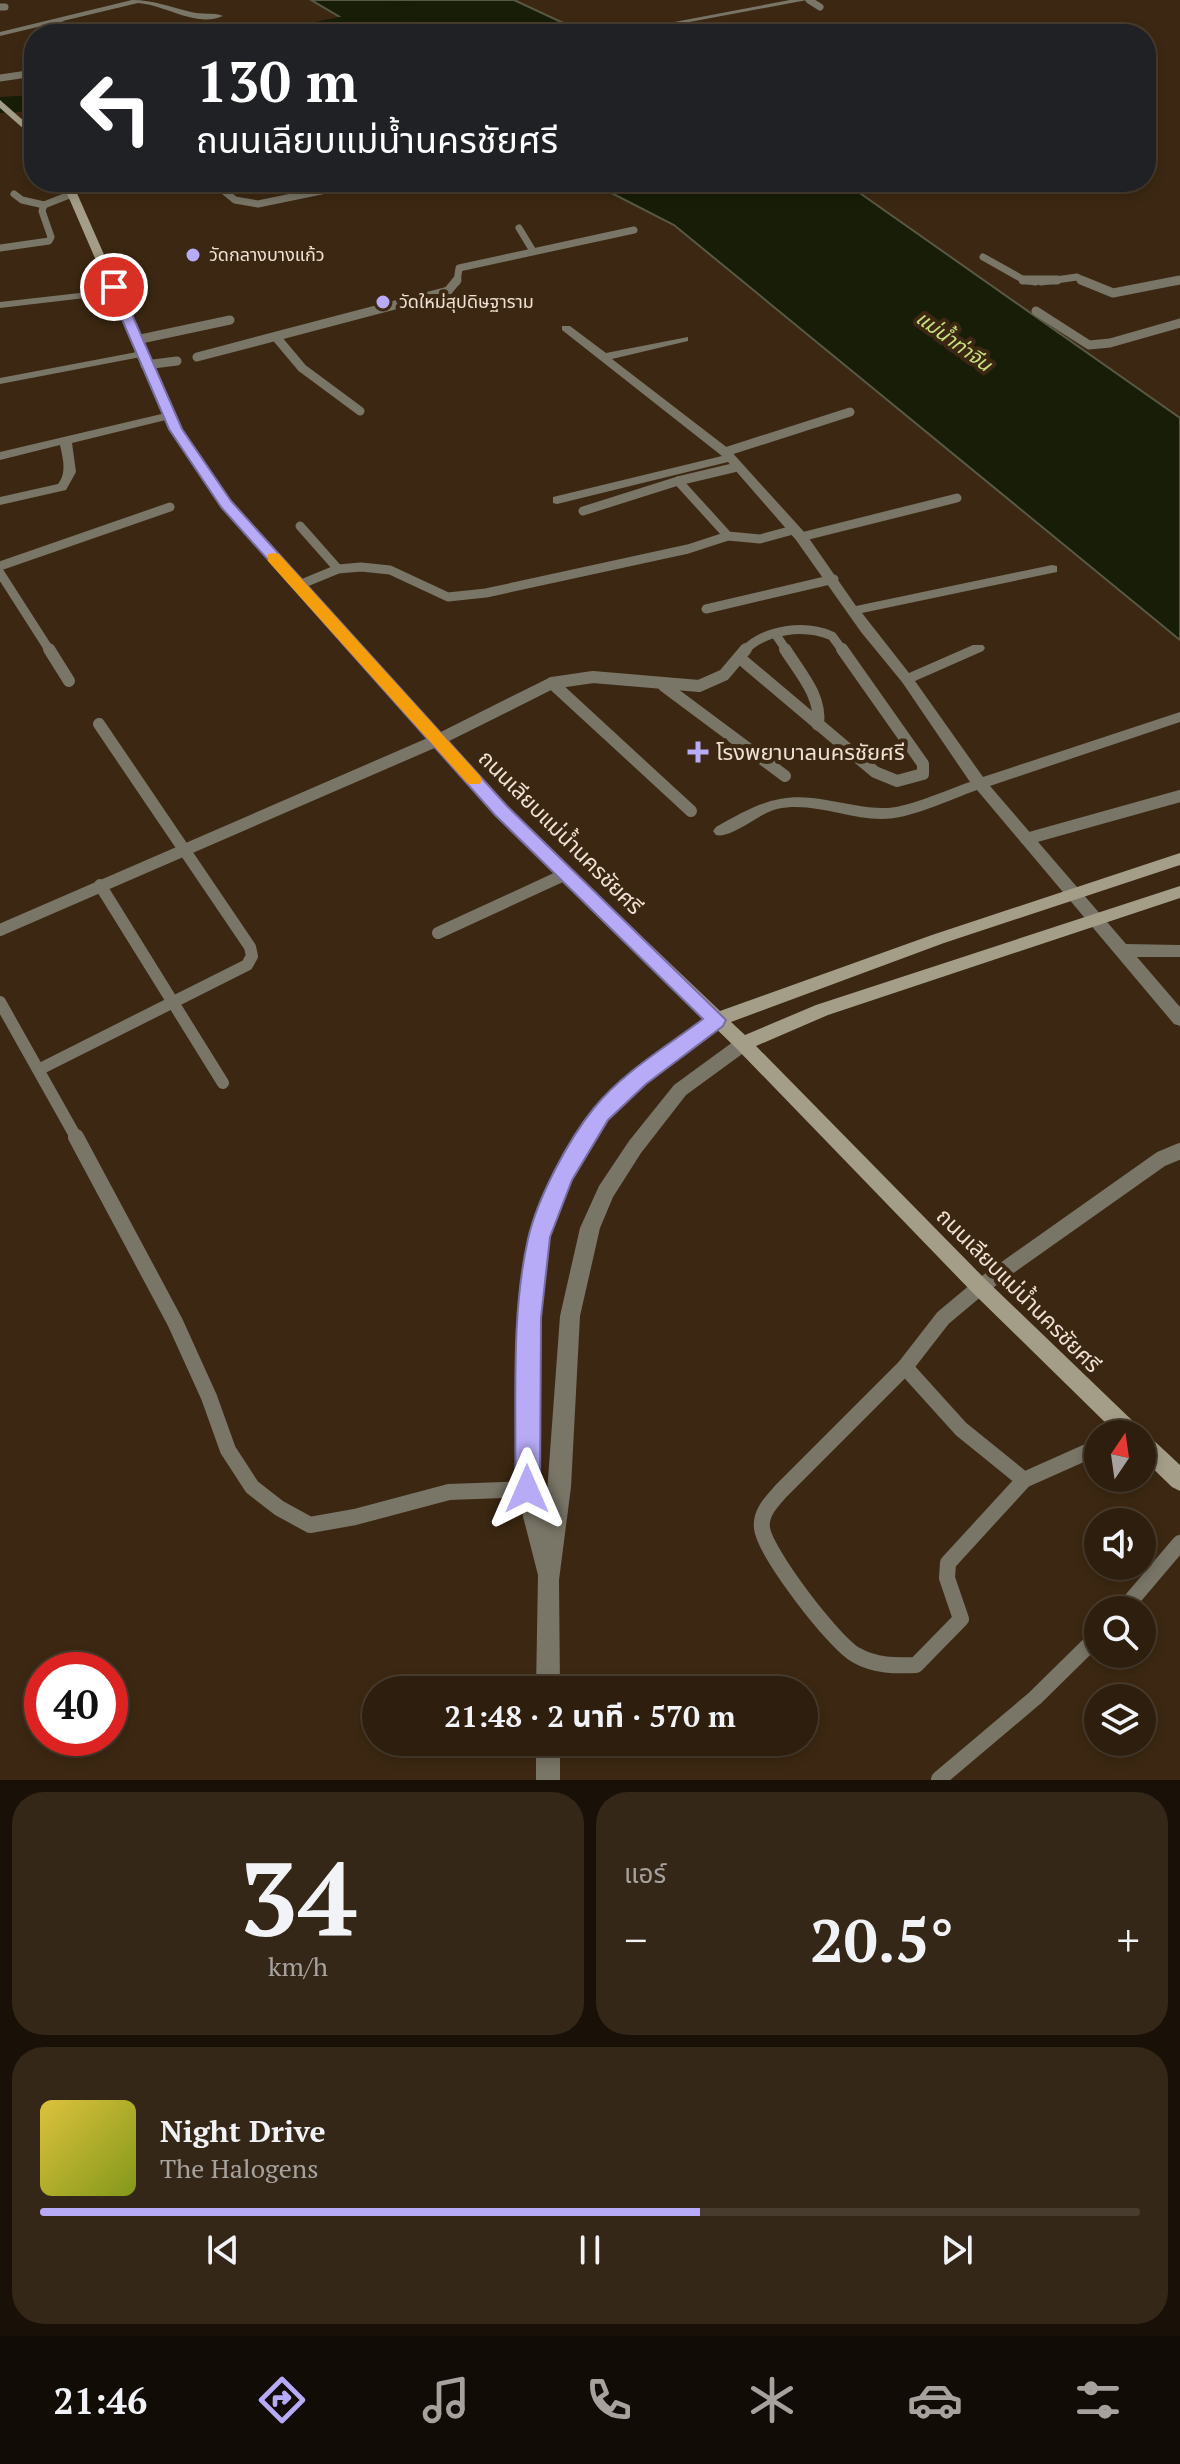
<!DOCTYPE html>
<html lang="th">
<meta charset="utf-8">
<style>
:root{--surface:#2d1e0e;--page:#352717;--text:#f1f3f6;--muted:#a7a29e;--line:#483c2e;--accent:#b7abf8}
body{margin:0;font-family:"PT Serif","Noto Sans Thai",serif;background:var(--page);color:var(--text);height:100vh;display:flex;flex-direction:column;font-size:30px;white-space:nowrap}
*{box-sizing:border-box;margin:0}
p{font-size:26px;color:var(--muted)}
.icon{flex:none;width:44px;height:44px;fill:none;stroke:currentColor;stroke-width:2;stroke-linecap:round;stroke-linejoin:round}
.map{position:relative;height:1780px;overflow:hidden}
.details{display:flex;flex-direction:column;gap:12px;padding:12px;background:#191008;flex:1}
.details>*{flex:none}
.guide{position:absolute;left:24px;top:24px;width:1132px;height:168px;border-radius:32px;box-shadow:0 4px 12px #0003,0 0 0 2px var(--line);background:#202124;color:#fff;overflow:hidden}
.needle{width:52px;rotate:13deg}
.buttons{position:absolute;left:1084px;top:1420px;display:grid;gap:16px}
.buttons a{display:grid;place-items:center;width:72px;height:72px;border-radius:50%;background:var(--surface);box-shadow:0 4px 12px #0003,0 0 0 2px var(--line);font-size:40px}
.speed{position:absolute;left:24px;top:1652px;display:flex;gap:16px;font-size:40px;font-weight:700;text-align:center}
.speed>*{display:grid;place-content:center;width:104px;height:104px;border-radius:50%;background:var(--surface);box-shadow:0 4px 12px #0003,0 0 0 2px var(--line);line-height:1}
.speed .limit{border:12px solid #d22;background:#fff;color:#111}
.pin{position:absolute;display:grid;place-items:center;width:68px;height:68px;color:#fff;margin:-34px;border:4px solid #fff;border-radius:50%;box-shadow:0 2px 8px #0007}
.me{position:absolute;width:88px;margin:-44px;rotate:0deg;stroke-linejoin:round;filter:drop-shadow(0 0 6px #0008)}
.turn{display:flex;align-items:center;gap:28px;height:168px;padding:0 40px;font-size:36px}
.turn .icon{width:104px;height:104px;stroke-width:2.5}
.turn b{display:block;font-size:56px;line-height:68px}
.big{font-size:60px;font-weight:700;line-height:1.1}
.details .card{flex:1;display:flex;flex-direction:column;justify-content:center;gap:12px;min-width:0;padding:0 28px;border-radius:32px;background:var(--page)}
.details .dial{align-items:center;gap:0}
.dial b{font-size:104px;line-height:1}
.song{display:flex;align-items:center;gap:24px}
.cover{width:96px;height:96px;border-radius:12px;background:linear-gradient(135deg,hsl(50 70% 55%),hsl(70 70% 35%))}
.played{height:8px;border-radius:4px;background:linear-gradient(90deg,var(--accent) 60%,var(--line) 60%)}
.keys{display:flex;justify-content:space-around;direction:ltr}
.heat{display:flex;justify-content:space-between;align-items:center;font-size:44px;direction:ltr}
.details .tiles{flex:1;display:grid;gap:12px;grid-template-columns:1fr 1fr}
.card:last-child{grid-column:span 2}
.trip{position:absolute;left:362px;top:1676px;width:456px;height:80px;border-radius:40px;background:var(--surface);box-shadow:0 4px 12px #0003,0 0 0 2px var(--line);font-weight:700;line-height:80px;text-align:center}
.tab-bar{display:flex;height:128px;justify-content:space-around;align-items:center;background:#120c06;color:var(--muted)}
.tab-bar .icon{width:56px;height:56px}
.tab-bar .selected{color:var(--accent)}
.tab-bar b{font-size:36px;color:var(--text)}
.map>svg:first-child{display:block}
.water{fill:#171d06;stroke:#585844;stroke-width:2}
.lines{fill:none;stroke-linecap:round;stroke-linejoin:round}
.river{fill:#171d06;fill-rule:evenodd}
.service-far3{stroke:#797567;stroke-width:7}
.service-far2{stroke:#797567;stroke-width:9}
.service-far1{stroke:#797567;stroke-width:12}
.service{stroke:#797567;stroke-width:16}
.minor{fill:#797567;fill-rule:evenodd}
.tertiary{fill:#797567;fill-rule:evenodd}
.secondary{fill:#a49e88;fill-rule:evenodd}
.route{fill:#b7abf8;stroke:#776fa1;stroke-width:2}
.slow{fill:#f59e0b}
.poi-dot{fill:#b7abf8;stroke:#3c2812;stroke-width:3}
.labels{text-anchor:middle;stroke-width:8;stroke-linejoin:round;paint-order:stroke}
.far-poi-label{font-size:18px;fill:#efe1d4;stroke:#3c2812;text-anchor:start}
.far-water-label{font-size:20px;font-style:italic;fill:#c7e27d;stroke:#3c2812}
.poi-label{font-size:22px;fill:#efe1d4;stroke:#3c2812;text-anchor:start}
.street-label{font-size:22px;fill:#efe1d4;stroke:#3c2812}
</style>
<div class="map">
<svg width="1180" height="1780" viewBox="0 0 1180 1780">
<rect width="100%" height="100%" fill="#3c2812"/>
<g class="water">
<polygon points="311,0 514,0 587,34 369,34"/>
<polygon points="590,182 844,182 1180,418 1180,640 674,225"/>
</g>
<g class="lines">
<g class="river">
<polygon points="407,3 415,5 419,10 415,15 325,34 279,34 283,29 291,27"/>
<polygon points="34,95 34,111 0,113 0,97"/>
</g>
<g class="service-far3">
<polyline points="809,0 820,7"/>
<polyline points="0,7 5,7"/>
<polyline points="56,23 92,34"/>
<polyline points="0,78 34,73"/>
<polyline points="213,182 235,200 258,204 365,182"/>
<polyline points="14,194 22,200 44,205"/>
<polyline points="519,228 533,251"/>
<polyline points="0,248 49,241 51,237 42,211 44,205 72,194"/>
<polyline points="983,257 1024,280 1035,282"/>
<polyline points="457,282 459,268 634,230"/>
<polyline points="1041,282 1077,277 1085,282"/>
<polyline points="1172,282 1180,280"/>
</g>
<g class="service-far2">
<polyline points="1023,280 1057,280"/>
<polyline points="1081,280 1113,293 1180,280"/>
<polyline points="1036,311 1089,345 1110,343 1180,323"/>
<polyline points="276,337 302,368 360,411"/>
<polyline points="136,340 230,320"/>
<polyline points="197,357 448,291 457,280"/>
<polyline points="145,365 177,361"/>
<polyline points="725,452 850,412"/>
<polyline points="678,481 728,536 760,539 793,530"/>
<polyline points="583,511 678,481 737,467"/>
<polyline points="300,526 338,569"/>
<polyline points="801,537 957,498"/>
<polyline points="0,566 170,507"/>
<polyline points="0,573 50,651"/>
<polyline points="299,585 338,569 361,567 390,570 448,597 486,593 688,549 728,536"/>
<polyline points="706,609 834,579"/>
<polyline points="776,635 787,651"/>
<path d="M 744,651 C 765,629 805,624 832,636 L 843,651"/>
</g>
<g class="service-far1">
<polyline points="49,649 69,681"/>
<path d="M 785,649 C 800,673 822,696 818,725"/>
<polyline points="741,659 875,772 897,781 923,774 923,764 842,649"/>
<polyline points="552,683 691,811"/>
<polyline points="664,686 785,776"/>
<polyline points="1026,839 1180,796"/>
<polyline points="100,885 223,1083"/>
<polyline points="0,930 438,740 552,683 593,677 699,686 724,675 746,649"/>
<polyline points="438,933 566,874"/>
<polyline points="0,1002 77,1139"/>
<polyline points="40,1069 247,965 252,956 250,947 99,724"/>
</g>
<g class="service">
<polyline points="76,1137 175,1322 209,1397 228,1450 252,1487 279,1508 310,1525 355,1517 449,1492 527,1489"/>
<polyline points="905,1367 961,1429 1024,1480"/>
<path d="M 1098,1447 L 1024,1480 L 948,1563 L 947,1578 L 961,1619 L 916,1665 C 896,1666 875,1666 856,1655 C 834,1643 765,1553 762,1528 C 760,1513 772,1501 781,1491 L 905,1367 L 943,1318 L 980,1287 L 1161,1159 L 1180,1151"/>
<polyline points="1123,1610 1180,1543"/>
<polyline points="939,1779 1035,1698 1098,1636"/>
</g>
<g class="minor">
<path d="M 132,0 C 154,0 170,7 191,12 C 201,15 214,12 223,16 C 196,28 166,5 138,3 L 0,36 L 0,32 Z"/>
<polygon points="790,0 807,0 668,26 664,24"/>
<polygon points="115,289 119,290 119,294 0,308 0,302"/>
<path d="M 562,326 L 570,326 L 606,353 L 688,337 L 688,341 L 612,359 L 729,449 L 806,534 L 856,606 L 1052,565 L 1057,566 L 1057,572 L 1052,573 L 862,613 L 909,673 L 973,645 L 983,645 L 985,648 L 983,651 L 915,681 L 983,777 L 1180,712 L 1180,722 L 990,786 L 1126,944 L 1180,945 L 1180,957 L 1137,957 L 1180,1007 L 1180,1026 L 1174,1024 L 977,790 C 949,800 910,819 882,819 C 847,819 812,801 777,809 C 759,813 732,839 716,835 L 713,831 L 716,827 C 755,805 779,791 826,800 C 846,803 867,809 888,808 C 912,806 946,790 970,782 L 902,682 L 861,632 L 796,540 L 728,462 L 557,504 L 553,503 L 553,497 L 722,456 L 562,330 Z"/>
<polygon points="142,351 146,352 146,356 0,384 0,378"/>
<path d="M 170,412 L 176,416 L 174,418 L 72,443 L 76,472 L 66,490 L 0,505 L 0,497 L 58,484 C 67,473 63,459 60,445 L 0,460 L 0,452 Z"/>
</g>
<g class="tertiary">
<polygon points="716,1013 722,1015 725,1020 722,1025 645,1083 607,1119 571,1179 549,1237 540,1318 538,1489 545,1520 560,1316 580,1228 599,1186 629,1141 674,1085 737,1039 743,1037 749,1039 752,1044 749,1049 686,1095 641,1153 613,1197 600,1228 580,1316 571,1487 559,1580 560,1690 536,1690 538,1575 516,1489 520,1318 529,1237 556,1170 595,1109 633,1073"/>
<rect x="536" y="1742" width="24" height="38"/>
</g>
<g class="secondary">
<polygon points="0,100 34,130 34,138 0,108"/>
<polygon points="62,182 72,182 181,429 230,501 506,807 720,1011 932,935 1180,853 1180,865 944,943 731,1022 745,1035 816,1005 1180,886 1180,898 828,1015 756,1046 987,1281 1139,1427 1142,1433 1149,1436 1180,1465 1180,1491 1172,1487 1142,1458 1142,1434 1117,1434 973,1293 737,1049 496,815 222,507 169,429"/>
</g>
</g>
<path class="route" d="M 109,284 L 120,287 L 182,429 L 231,501 L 507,806 L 726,1020 L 723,1026 L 646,1084 L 608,1120 L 572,1180 L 550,1237 L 541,1318 L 540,1489 L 536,1498 L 527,1501 L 519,1498 L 515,1489 C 517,1407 510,1319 528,1239 C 537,1199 568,1140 594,1108 C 623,1072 666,1047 703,1019 L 495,815 L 221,507 L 169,429 L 108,287 Z"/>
<polygon class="slow" points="274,553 279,554 480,776 482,780 480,784 468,784 268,561 268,554"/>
<g class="poi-dot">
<circle cx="193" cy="255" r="8"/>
<circle cx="383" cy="302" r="8"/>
<path d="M694 740h8v8h8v8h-8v8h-8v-8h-8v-8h8z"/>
</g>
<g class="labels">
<g class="far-poi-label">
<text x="209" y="261">วัดกลางบางแก้ว</text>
<text x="399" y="308">วัดใหม่สุปดิษฐาราม</text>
</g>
<g class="far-water-label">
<text transform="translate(954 341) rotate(36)" y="7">แม่น้ำท่าจีน</text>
</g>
<g class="poi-label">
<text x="716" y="760">โรงพยาบาลนครชัยศรี</text>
</g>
<g class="street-label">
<text transform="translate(561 832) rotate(45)" y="8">ถนนเลียบแม่น้ำนครชัยศรี</text>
<text transform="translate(1019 1290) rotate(45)" y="8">ถนนเลียบแม่น้ำนครชัยศรี</text>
</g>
</g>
</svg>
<div class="buttons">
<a><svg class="needle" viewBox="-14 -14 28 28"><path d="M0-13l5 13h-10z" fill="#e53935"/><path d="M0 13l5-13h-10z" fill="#a7a29e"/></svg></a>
<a><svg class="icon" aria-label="sound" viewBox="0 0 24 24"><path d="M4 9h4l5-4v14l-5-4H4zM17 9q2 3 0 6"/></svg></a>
<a><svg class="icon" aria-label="search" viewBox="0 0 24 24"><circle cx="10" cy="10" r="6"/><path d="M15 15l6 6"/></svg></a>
<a><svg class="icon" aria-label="layers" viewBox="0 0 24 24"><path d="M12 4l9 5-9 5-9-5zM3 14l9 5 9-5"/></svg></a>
</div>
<div class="speed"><div class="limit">40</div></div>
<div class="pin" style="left:114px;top:287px;background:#d93025"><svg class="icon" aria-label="arrive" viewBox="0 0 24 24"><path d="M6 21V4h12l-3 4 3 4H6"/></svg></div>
<svg class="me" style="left:527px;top:1489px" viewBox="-20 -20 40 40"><path d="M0-17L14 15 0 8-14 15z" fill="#b7abf8" stroke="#fff" stroke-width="4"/></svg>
<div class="trip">21:48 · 2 นาที · 570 m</div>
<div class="guide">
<div class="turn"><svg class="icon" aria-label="left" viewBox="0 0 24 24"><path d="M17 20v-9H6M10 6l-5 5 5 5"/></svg><div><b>130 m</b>ถนนเลียบแม่น้ำนครชัยศรี</div></div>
</div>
</div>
<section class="details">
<div class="tiles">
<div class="card dial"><b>34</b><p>km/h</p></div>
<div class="card"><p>แอร์</p>
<div class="heat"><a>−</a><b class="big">20.5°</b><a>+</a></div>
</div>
<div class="card">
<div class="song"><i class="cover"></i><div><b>Night Drive</b><p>The Halogens</p></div></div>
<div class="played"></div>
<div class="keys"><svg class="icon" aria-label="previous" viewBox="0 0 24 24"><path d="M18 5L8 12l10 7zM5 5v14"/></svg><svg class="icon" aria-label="pause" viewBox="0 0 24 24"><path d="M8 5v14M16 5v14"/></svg><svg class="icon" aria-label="next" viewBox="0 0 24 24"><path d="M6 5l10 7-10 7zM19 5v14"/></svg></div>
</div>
</div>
</section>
<nav class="tab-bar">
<b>21:46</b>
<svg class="icon selected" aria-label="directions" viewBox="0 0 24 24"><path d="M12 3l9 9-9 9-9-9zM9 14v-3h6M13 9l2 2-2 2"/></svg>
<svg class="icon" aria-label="music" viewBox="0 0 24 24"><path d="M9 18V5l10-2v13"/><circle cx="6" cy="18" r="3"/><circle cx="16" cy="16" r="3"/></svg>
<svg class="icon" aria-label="phone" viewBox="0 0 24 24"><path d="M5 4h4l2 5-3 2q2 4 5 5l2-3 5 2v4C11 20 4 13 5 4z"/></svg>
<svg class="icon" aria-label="climate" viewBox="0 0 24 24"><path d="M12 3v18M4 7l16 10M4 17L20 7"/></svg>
<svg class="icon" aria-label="car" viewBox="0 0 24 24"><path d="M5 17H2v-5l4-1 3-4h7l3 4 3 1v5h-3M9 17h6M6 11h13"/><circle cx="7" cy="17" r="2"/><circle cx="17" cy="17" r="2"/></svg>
<svg class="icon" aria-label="filters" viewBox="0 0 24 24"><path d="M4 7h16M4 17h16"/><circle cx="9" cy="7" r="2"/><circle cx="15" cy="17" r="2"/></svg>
</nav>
